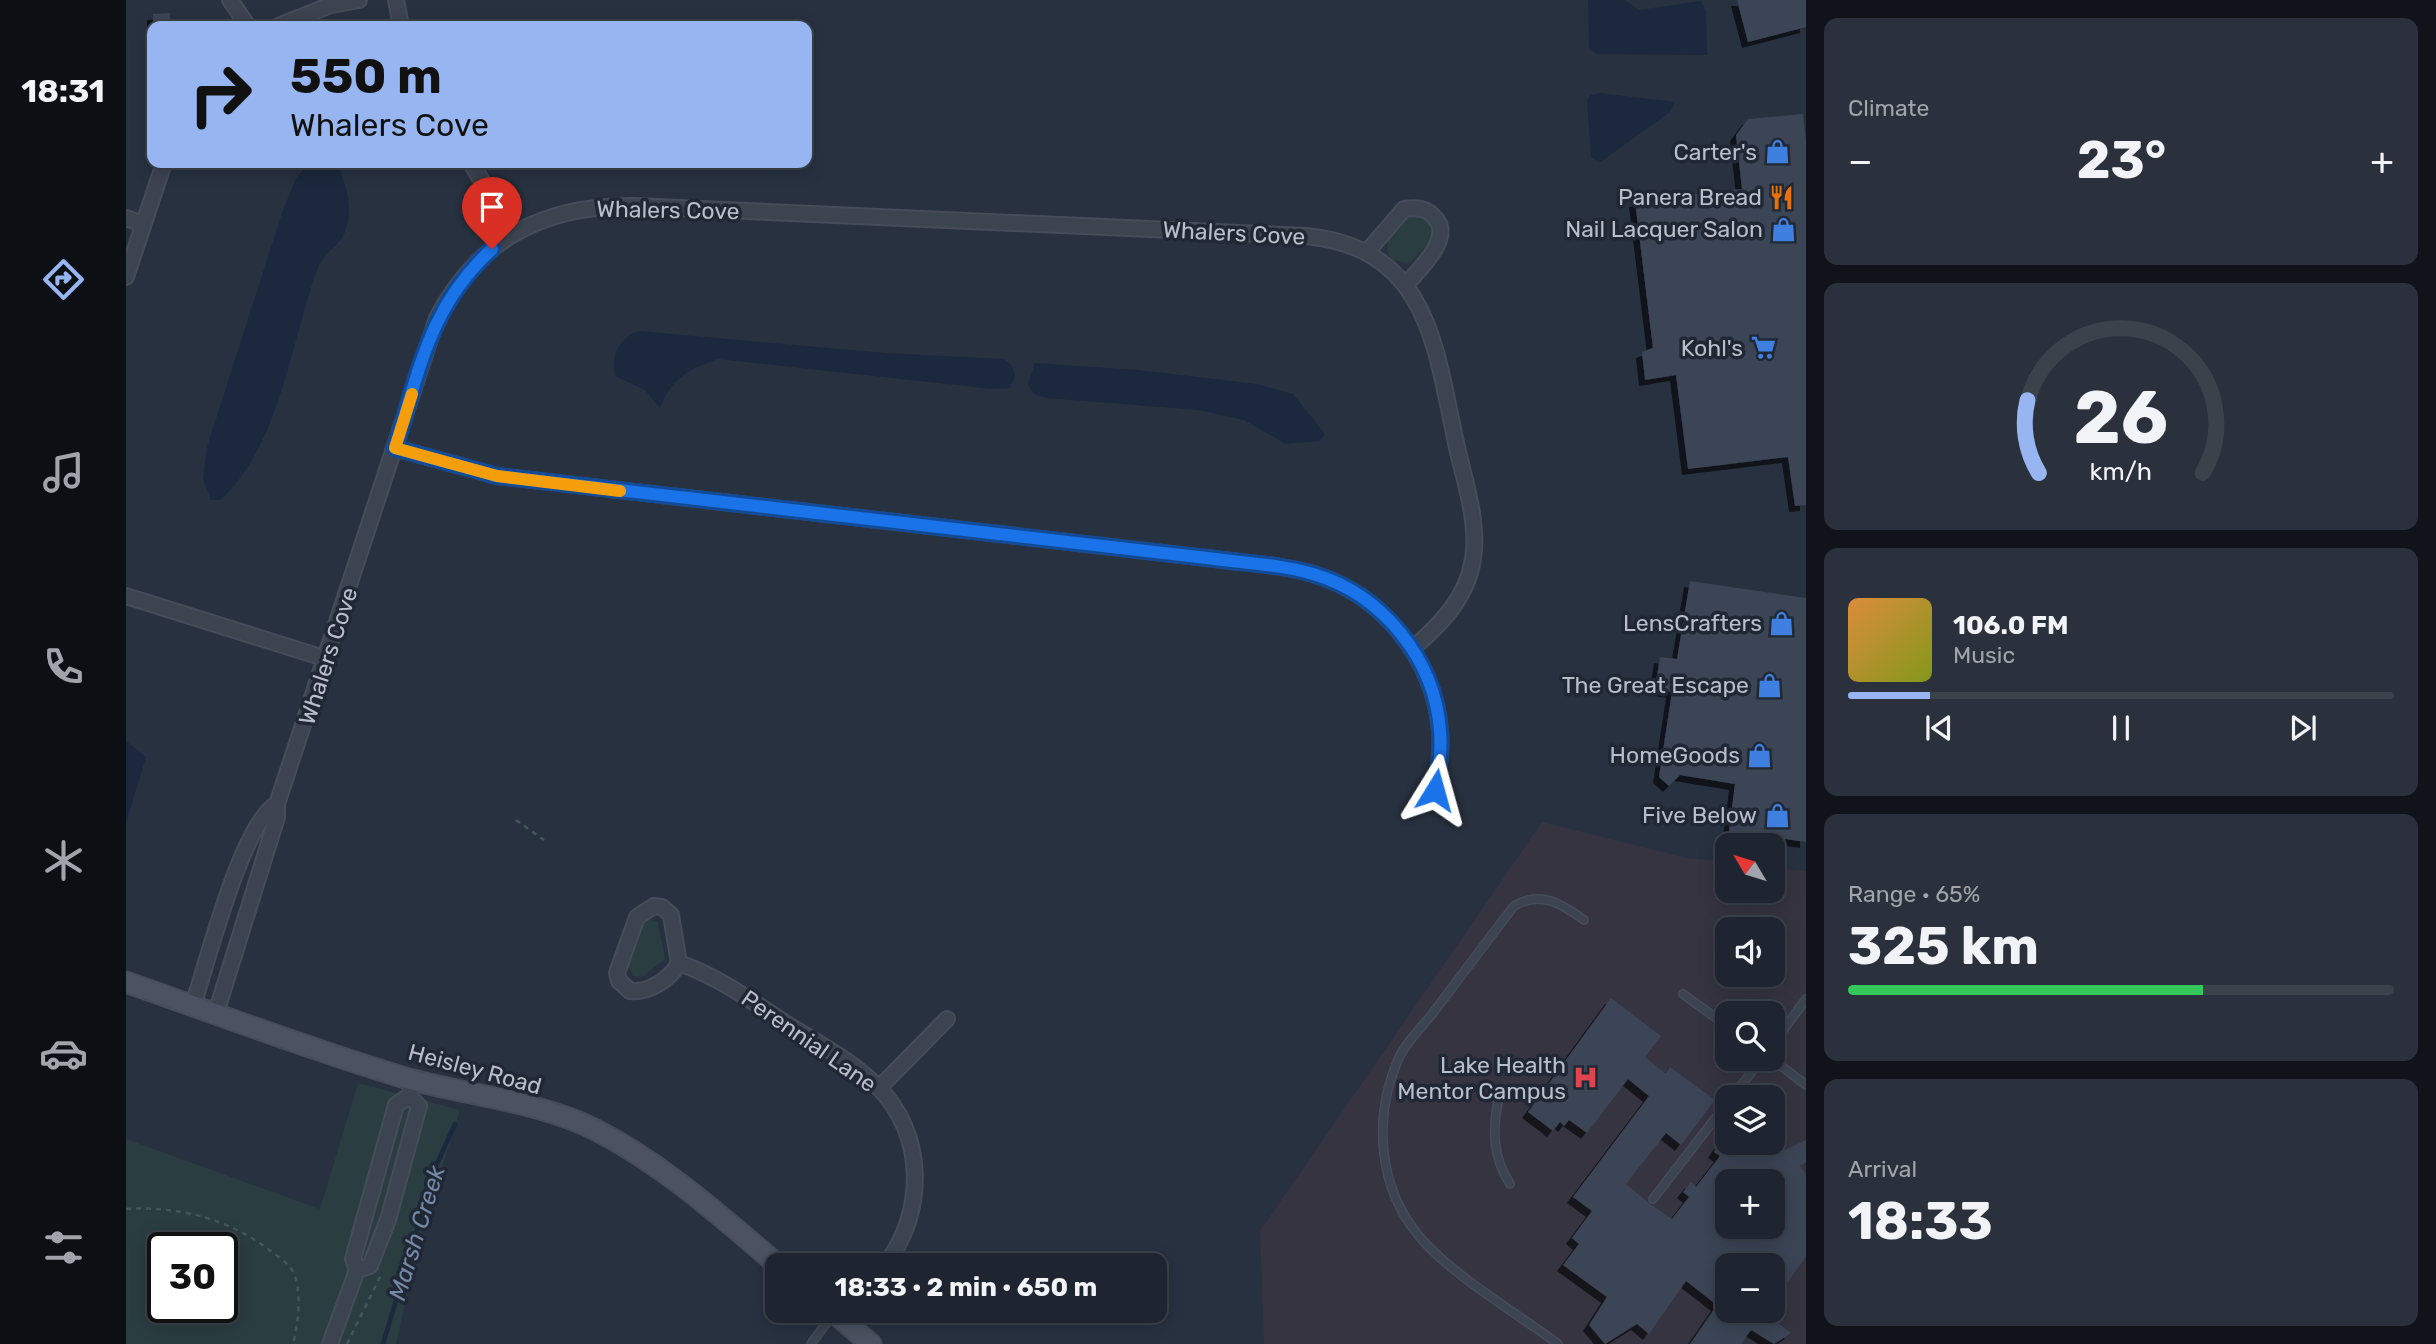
<!DOCTYPE html>
<meta charset="utf-8">
<style>
:root{--surface:#1e2530;--page:#2b313c;--text:#f1f3f6;--muted:#a1a5ab;--line:#3c424c;--accent:#97b6f1}
body{margin:0;font-family:Rubik,sans-serif;background:var(--page);color:var(--text);height:100vh;display:flex;flex-direction:column;font-size:26px;white-space:nowrap}
*{box-sizing:border-box;margin:0}
p{font-size:23px;color:var(--muted)}
.icon{flex:none;width:38px;height:38px;fill:none;stroke:currentColor;stroke-width:2;stroke-linecap:round;stroke-linejoin:round}
.map{position:relative;flex:1;overflow:hidden}
.sheet{display:flex;flex-direction:column;gap:18px;padding:18px;background:#10141a;width:630px}
.sheet>*{flex:none}
.top-card{position:absolute;left:21px;top:21px;width:665px;height:147px;border-radius:14px;box-shadow:0 4px 18px #0003,0 0 0 2px var(--line);background:#97b6f1;color:#111;overflow:hidden}
.needle{width:46px;rotate:308deg}
.fabs{position:absolute;left:1589px;top:833px;display:grid;gap:14px}
.fabs a{display:grid;place-items:center;width:70px;height:70px;border-radius:14px;background:var(--surface);box-shadow:0 4px 18px #0003,0 0 0 2px var(--line);font-size:35px}
.speed{position:absolute;left:21px;top:1232px;display:flex;gap:14px;font-size:35px;font-weight:700;text-align:center}
.speed>*{display:grid;place-content:center;width:91px;height:91px;border-radius:50%;background:var(--surface);box-shadow:0 4px 18px #0003,0 0 0 2px var(--line);line-height:1}
.speed .limit{border:4px solid #111;border-radius:10px;background:#fff;color:#111}
.pin{position:absolute;display:grid;place-items:center;width:60px;height:60px;color:#fff;margin:-72px -30px;border-radius:50% 50% 50% 0;rotate:-45deg;box-shadow:0 0 7px #0007}
.pin .icon{rotate:45deg}
.me{position:absolute;width:77px;margin:-38px;rotate:8deg;stroke-linejoin:round;filter:drop-shadow(0 0 5px #0008)}
.turn{display:flex;align-items:center;gap:24px;height:147px;padding:0 28px;font-size:32px}
.turn .icon{width:91px;height:91px;stroke-width:2.5}
.turn b{display:block;font-size:49px;line-height:60px}
.big{font-size:52px;font-weight:700;line-height:1.1}
.sheet .card{flex:1;display:flex;flex-direction:column;justify-content:center;gap:10px;min-width:0;padding:0 24px;border-radius:14px;background:var(--page)}
.sheet .dial{align-items:center;gap:0}
.dial svg{height:182px;overflow:visible;fill:none;stroke:var(--line);stroke-width:7;stroke-linecap:round;text-anchor:middle}
.dial text{fill:var(--text);stroke:none}
.song{display:flex;align-items:center;gap:21px}
.cover{width:84px;height:84px;border-radius:10px;background:linear-gradient(135deg,hsl(30 70% 55%),hsl(70 70% 35%))}
.played{height:7px;border-radius:4px;background:linear-gradient(90deg,var(--accent) 15%,var(--line) 15%)}
.keys{display:flex;justify-content:space-around;direction:ltr}
.heat{display:flex;justify-content:space-between;align-items:center;font-size:38px;direction:ltr}
.charge{height:10px;border-radius:5px;background:linear-gradient(90deg,#34c759 65%,var(--line) 0)}
.trip{position:absolute;left:639px;top:1253px;width:402px;height:70px;border-radius:14px;background:var(--surface);box-shadow:0 4px 18px #0003,0 0 0 2px var(--line);font-weight:700;line-height:70px;text-align:center}
main{display:flex;flex:1;min-height:0}
.tabs{display:flex;flex-direction:column;width:126px;justify-content:space-around;align-items:center;background:#0c0f13;color:var(--muted)}
.tabs .icon{width:49px;height:49px}
.tabs .on{color:var(--accent)}
.tabs b{font-size:32px;color:var(--text)}
.map>svg:first-child{display:block}
.medical{fill:#363441;fill-rule:evenodd}
.green{fill:#2a3d41;fill-rule:evenodd}
.water{fill:#1c283d}
.lines{fill:none;stroke-linecap:round;stroke-linejoin:round}
.stream{stroke:#1c283d;stroke-width:4.5}
.building{fill:#3b4555;fill-rule:evenodd;filter:url(#shadow)}
.lane-casing{stroke:#464c59;stroke-width:10}
.street-casing{stroke:#464c59;stroke-width:18}
.secondary-casing{stroke:#464c59;stroke-width:23}
.path{stroke:#435659;stroke-width:2.5;stroke-dasharray:5 5;stroke-linecap:butt}
.lane{stroke:#3c4450;stroke-width:7}
.street{stroke:#3c4450;stroke-width:14}
.secondary{stroke:#4b5362;stroke-width:19}
.route-casing{stroke:#114b97;stroke-width:18}
.route{stroke:#1a73e8;stroke-width:12}
.slow{stroke:#f59e0b;stroke-width:12}
.labels{text-anchor:middle;stroke-width:7;stroke-linejoin:round;paint-order:stroke}
.poi-label{font-size:23px;fill:#b9bfca;stroke:#212835;text-anchor:end}
.street-label{font-size:23px;fill:#b9bfca;stroke:#212835}
.water-label{font-size:24px;font-style:italic;fill:#7588a6;stroke:#212835}
</style>
<main>
<nav class="tabs">
<b>18:31</b>
<svg class="icon on" aria-label="directions" viewBox="0 0 24 24"><path d="M12 3l9 9-9 9-9-9zM9 14v-3h6M13 9l2 2-2 2"/></svg>
<svg class="icon" aria-label="music" viewBox="0 0 24 24"><path d="M9 18V5l10-2v13"/><circle cx="6" cy="18" r="3"/><circle cx="16" cy="16" r="3"/></svg>
<svg class="icon" aria-label="phone" viewBox="0 0 24 24"><path d="M5 4h4l2 5-3 2q2 4 5 5l2-3 5 2v4C11 20 4 13 5 4z"/></svg>
<svg class="icon" aria-label="climate" viewBox="0 0 24 24"><path d="M12 3v18M4 7l16 10M4 17L20 7"/></svg>
<svg class="icon" aria-label="car" viewBox="0 0 24 24"><path d="M5 17H2v-5l4-1 3-4h7l3 4 3 1v5h-3M9 17h6M6 11h13"/><circle cx="7" cy="17" r="2"/><circle cx="17" cy="17" r="2"/></svg>
<svg class="icon" aria-label="filters" viewBox="0 0 24 24"><path d="M4 7h16M4 17h16"/><circle cx="9" cy="7" r="2"/><circle cx="15" cy="17" r="2"/></svg>
</nav>
<div class="map">
<svg width="1680" height="1344" viewBox="0 0 1680 1344">
<defs>
<filter id="shadow"><feDropShadow dx="-6" dy="6" stdDeviation="0" flood-color="#0009"/></filter>
</defs>
<rect width="100%" height="100%" fill="#283140"/>
<path class="medical" d="M 1416,822 L 1561,858 L 1601,862 L 1601,891 L 1647,891 L 1647,868 L 1680,871 L 1680,1344 L 1138,1344 L 1134,1231 ZM 1601,929 L 1647,929 L 1647,975 L 1601,975 ZM 1601,1013 L 1647,1013 L 1647,1059 L 1601,1059 ZM 1601,1097 L 1647,1097 L 1647,1143 L 1601,1143 ZM 1601,1181 L 1647,1181 L 1647,1227 L 1601,1227 ZM 1601,1265 L 1647,1265 L 1647,1311 L 1601,1311 Z"/>
<g class="green">
<path d="M 1288,213 L 1302,218 L 1307,239 L 1283,263 L 1265,260 C 1254,239 1270,224 1288,213 Z"/>
<polygon points="522,918 532,922 539,959 516,977 507,976 502,967 518,921"/>
<path d="M 232,1083 L 334,1110 L 295,1235 L 270,1344 L 0,1344 L 0,1139 L 194,1209 ZM 37,1248 L 96,1248 L 96,1307 L 37,1307 Z"/>
</g>
<g class="water">
<polygon points="1462,0 1499,0 1513,10 1575,1 1580,11 1581,55 1471,54 1463,47"/>
<polygon points="1474,93 1549,102 1544,112 1473,163 1465,157 1461,101 1465,95"/>
<path d="M 184,163 L 212,163 C 219,187 228,204 220,229 C 216,245 197,253 192,267 C 165,340 154,447 94,500 L 85,500 L 77,479 L 81,447 L 156,213 L 170,178 Z"/>
<path d="M 512,331 L 759,353 L 878,359 L 886,366 L 889,376 L 884,388 L 867,389 L 592,359 C 564,368 545,379 534,408 L 519,390 L 489,376 C 484,355 493,339 512,331 Z"/>
<polygon points="909,363 1012,370 1131,384 1167,394 1199,434 1194,441 1160,444 1118,420 1072,410 920,398 908,394 902,385"/>
<polygon points="0,741 20,757 0,823"/>
</g>
<g class="lines">
<polyline class="stream" points="257,1344 310,1166 329,1124"/>
</g>
<g class="building">
<polygon points="1611,0 1680,0 1680,27 1622,42"/>
<polygon points="44,13 44,26 27,26 27,14"/>
<polygon points="1677,114 1680,141 1680,505 1669,506 1662,457 1562,469 1550,375 1519,380 1516,352 1527,348 1509,201 1616,189 1610,135 1622,119"/>
<polygon points="1564,581 1680,598 1680,842 1603,831 1609,784 1554,775 1543,786 1533,777 1546,692 1529,689 1534,657 1551,659"/>
<path d="M 1485,998 L 1535,1036 L 1519,1057 L 1540,1074 L 1544,1067 L 1589,1100 L 1555,1145 L 1540,1133 L 1500,1184 L 1524,1204 L 1546,1219 L 1563,1197 L 1557,1192 L 1565,1182 L 1570,1187 L 1594,1156 L 1588,1152 L 1594,1143 L 1646,1143 L 1657,1151 L 1680,1140 L 1680,1162 L 1674,1166 L 1680,1174 L 1680,1257 L 1647,1302 L 1647,1265 L 1601,1265 L 1601,1311 L 1636,1311 L 1665,1333 L 1648,1344 L 1625,1330 L 1615,1344 L 1564,1344 L 1591,1305 L 1560,1281 L 1523,1334 L 1511,1324 L 1479,1344 L 1463,1325 L 1481,1297 L 1437,1265 L 1453,1244 L 1446,1238 L 1466,1211 L 1447,1197 L 1523,1096 L 1502,1079 L 1461,1133 L 1443,1120 L 1438,1126 L 1434,1122 L 1427,1131 L 1402,1112 ZM 1601,1181 L 1647,1181 L 1647,1227 L 1601,1227 Z"/>
</g>
<g class="lines">
<defs>
<g id="lane">
<polyline points="1557,994 1601,1026"/>
<polyline points="1647,1044 1680,999"/>
<polyline points="1646,1059 1680,1085"/>
<path d="M 1373,1097 C 1366,1130 1366,1155 1384,1184"/>
<polyline points="1606,1097 1636,1059"/>
<polyline points="1527,1199 1601,1103"/>
<polyline points="685,1344 707,1314"/>
<path d="M 1432,1344 C 1392,1314 1323,1273 1293,1236 C 1252,1187 1247,1118 1272,1060 C 1279,1043 1296,1027 1307,1013 C 1334,977 1361,941 1388,906 C 1415,890 1436,904 1458,920"/>
</g>
<g id="street">
<polyline points="104,0 122,26"/>
<polyline points="270,0 275,26"/>
<polyline points="152,26 205,5 233,0"/>
<polyline points="345,163 387,233"/>
<polyline points="0,218 17,224"/>
<path d="M 1241,252 L 1278,209 C 1291,207 1301,208 1309,218 C 1328,238 1292,270 1280,285"/>
<polyline points="0,277 38,163"/>
<path d="M 269,448 L 371,476 L 1081,558 C 1115,563 1153,564 1187,574 C 1256,594 1308,659 1314,731 C 1316,751 1312,771 1309,790"/>
<polyline points="0,596 201,659"/>
<path d="M 528,906 L 536,907 L 545,915 L 553,963 C 544,980 522,993 504,991 L 493,981 L 491,973 L 511,917 Z"/>
<path d="M 553,963 C 593,977 624,1000 659,1023 C 690,1042 725,1060 751,1086 C 800,1134 800,1213 759,1265"/>
<path d="M 67,1005 C 81,964 116,822 151,804"/>
<path d="M 90,1013 L 151,817 L 151,804 L 311,318 C 353,238 419,205 508,206 L 1180,236 C 1302,248 1309,345 1330,443 C 1338,480 1353,521 1347,559 C 1341,598 1315,624 1286,649"/>
<polyline points="753,1088 821,1019"/>
<polyline points="283,1096 293,1106 262,1220 244,1266 231,1270 227,1259 270,1105 283,1096 288,1080"/>
<polyline points="204,1344 231,1270"/>
</g>
<g id="secondary">
<path d="M 0,982 C 91,1014 183,1049 276,1077 C 337,1095 414,1101 470,1130 C 538,1165 594,1216 652,1265"/>
<polyline points="706,1311 745,1344"/>
</g>
</defs>
<use href="#lane" class="lane-casing"/>
<use href="#street" class="street-casing"/>
<use href="#secondary" class="secondary-casing"/>
<g class="path">
<polyline points="57,26 57,22"/>
<polyline points="390,820 418,840"/>
<path d="M 0,1209 C 51,1206 101,1218 142,1249 C 150,1255 160,1261 166,1270 C 177,1288 172,1325 167,1344"/>
<polyline points="221,1344 255,1275"/>
</g>
<use href="#lane" class="lane"/>
<use href="#street" class="street"/>
<use href="#secondary" class="secondary"/>
</g>
<g class="lines">
<defs>
<path id="route" d="M 366,249 C 303,307 294,369 269,448 L 371,476 L 1081,558 C 1115,563 1153,564 1187,574 C 1256,594 1309,659 1314,731 C 1316,751 1312,771 1309,790"/>
</defs>
<use href="#route" class="route-casing"/>
<use href="#route" class="route"/>
<polyline class="slow" points="286,394 269,448 371,476 494,491"/>
</g>
<defs>
<symbol id="shop-bare" viewBox="-9 -9 18 18"><path d="M-5-2.5h2.3a2.7 3.5 0 0 1 5.4 0H5L5.5 6h-11ZM-1.5-2.5h3a1.5 2.3 0 0 0-3 0Z" fill="#3f7fe0" stroke="#212835" stroke-width="2.5" paint-order="stroke"/></symbol>
<symbol id="restaurant-bare" viewBox="-9 -9 18 18"><path d="M-5-6h1v4h1v-4h1v4h1v-4h1v5L-1.5 .5V6h-2V.5L-5-1ZM5-6V6H3V1.5H1.5Q1.5-4 5-6Z" fill="#e8710a" stroke="#212835" stroke-width="2.5" paint-order="stroke"/></symbol>
<symbol id="supermarket-bare" viewBox="-9 -9 18 18"><path d="M-6-5.5h2.5l.6 2H6L4.5 2H-2.5L-4.4-4H-6ZM-1.5 3.2a1.3 1.3 0 1 0 .1 0ZM3 3.2a1.3 1.3 0 1 0 .1 0Z" fill="#3f7fe0" stroke="#212835" stroke-width="2.5" paint-order="stroke"/></symbol>
<symbol id="hospital-bare" viewBox="-9 -9 18 18"><path d="M-5-5h3v3.5h4V-5h3V5h-3V1.5h-4V5h-3Z" fill="#e0444e" stroke="#212835" stroke-width="2.5" paint-order="stroke"/></symbol>
</defs>
<g fill-rule="evenodd">
<use href="#shop-bare" x="1634" y="134" width="35" height="35"/>
<use href="#restaurant-bare" x="1638" y="180" width="35" height="35"/>
<use href="#shop-bare" x="1640" y="212" width="35" height="35"/>
<use href="#supermarket-bare" x="1620" y="330" width="35" height="35"/>
<use href="#shop-bare" x="1638" y="606" width="35" height="35"/>
<use href="#shop-bare" x="1626" y="668" width="35" height="35"/>
<use href="#shop-bare" x="1616" y="738" width="35" height="35"/>
<use href="#shop-bare" x="1634" y="798" width="35" height="35"/>
<use href="#hospital-bare" x="1442" y="1060" width="35" height="35"/>
</g>
<g class="labels">
<g class="poi-label">
<text x="1631" y="160">Carter's</text>
<text x="1636" y="205">Panera Bread</text>
<text x="1637" y="237">Nail Lacquer Salon</text>
<text x="1617" y="356">Kohl's</text>
<text x="1636" y="631">LensCrafters</text>
<text x="1623" y="693">The Great Escape</text>
<text x="1614" y="763">HomeGoods</text>
<text x="1631" y="823">Five Below</text>
<text x="1440" y="1073">Lake Health<tspan x="1440" dy="26">Mentor Campus</tspan></text>
</g>
<g class="street-label">
<text transform="translate(542 210) rotate(1)" y="8">Whalers Cove</text>
<text transform="translate(1108 233) rotate(3)" y="8">Whalers Cove</text>
<text transform="translate(202 656) rotate(-72)" y="8">Whalers Cove</text>
<text transform="translate(683 1041) rotate(35)" y="8">Perennial Lane</text>
<text transform="translate(349 1069) rotate(15)" y="8">Heisley Road</text>
</g>
<g class="water-label">
<text transform="translate(291 1233) rotate(-73)" y="8">Marsh Creek</text>
</g>
</g>
</svg>
<div class="fabs">
<a><svg class="needle" viewBox="-14 -14 28 28"><path d="M0-13l5 13h-10z" fill="#e53935"/><path d="M0 13l5-13h-10z" fill="#a1a5ab"/></svg></a>
<a><svg class="icon" aria-label="sound" viewBox="0 0 24 24"><path d="M4 9h4l5-4v14l-5-4H4zM17 9q2 3 0 6"/></svg></a>
<a><svg class="icon" aria-label="search" viewBox="0 0 24 24"><circle cx="10" cy="10" r="6"/><path d="M15 15l6 6"/></svg></a>
<a><svg class="icon" aria-label="layers" viewBox="0 0 24 24"><path d="M12 4l9 5-9 5-9-5zM3 14l9 5 9-5"/></svg></a>
<a>+</a>
<a>−</a>
</div>
<div class="speed"><div class="limit">30</div></div>
<div class="pin" style="left:366px;top:249px;background:#d93025"><svg class="icon" aria-label="arrive" viewBox="0 0 24 24"><path d="M6 21V4h12l-3 4 3 4H6"/></svg></div>
<svg class="me" style="left:1309px;top:790px" viewBox="-20 -20 40 40"><path d="M0-17L14 15 0 8-14 15z" fill="#1a73e8" stroke="#fff" stroke-width="4"/></svg>
<div class="trip">18:33 · 2 min · 650 m</div>
<div class="top-card">
<div class="turn"><svg class="icon" aria-label="right" viewBox="0 0 24 24"><path d="M7 20v-9h11M14 6l5 5-5 5"/></svg><div><b>550 m</b>Whalers Cove</div></div>
</div>
</div>
<section class="sheet">
<div class="card"><p>Climate</p>
<div class="heat"><a>−</a><b class="big">23°</b><a>+</a></div>
</div>
<div class="card dial"><svg viewBox="0 0 100 80">
<path d="M14 69A42 42 0 1 1 86 69"/>
<path d="M14 69A42 42 0 0 1 9 37" stroke="#97b6f1"/>
<text x="50" y="56" font-size="32" font-weight="700">26</text>
<text x="50" y="72" font-size="11">km/h</text>
</svg></div>
<div class="card">
<div class="song"><i class="cover"></i><div><b>106.0 FM</b><p>Music</p></div></div>
<div class="played"></div>
<div class="keys"><svg class="icon" aria-label="previous" viewBox="0 0 24 24"><path d="M18 5L8 12l10 7zM5 5v14"/></svg><svg class="icon" aria-label="pause" viewBox="0 0 24 24"><path d="M8 5v14M16 5v14"/></svg><svg class="icon" aria-label="next" viewBox="0 0 24 24"><path d="M6 5l10 7-10 7zM19 5v14"/></svg></div>
</div>
<div class="card"><p>Range · 65%</p><b class="big">325 km</b><div class="charge"></div></div>
<div class="card"><p>Arrival</p><b class="big">18:33</b></div>
</section>
</main>
